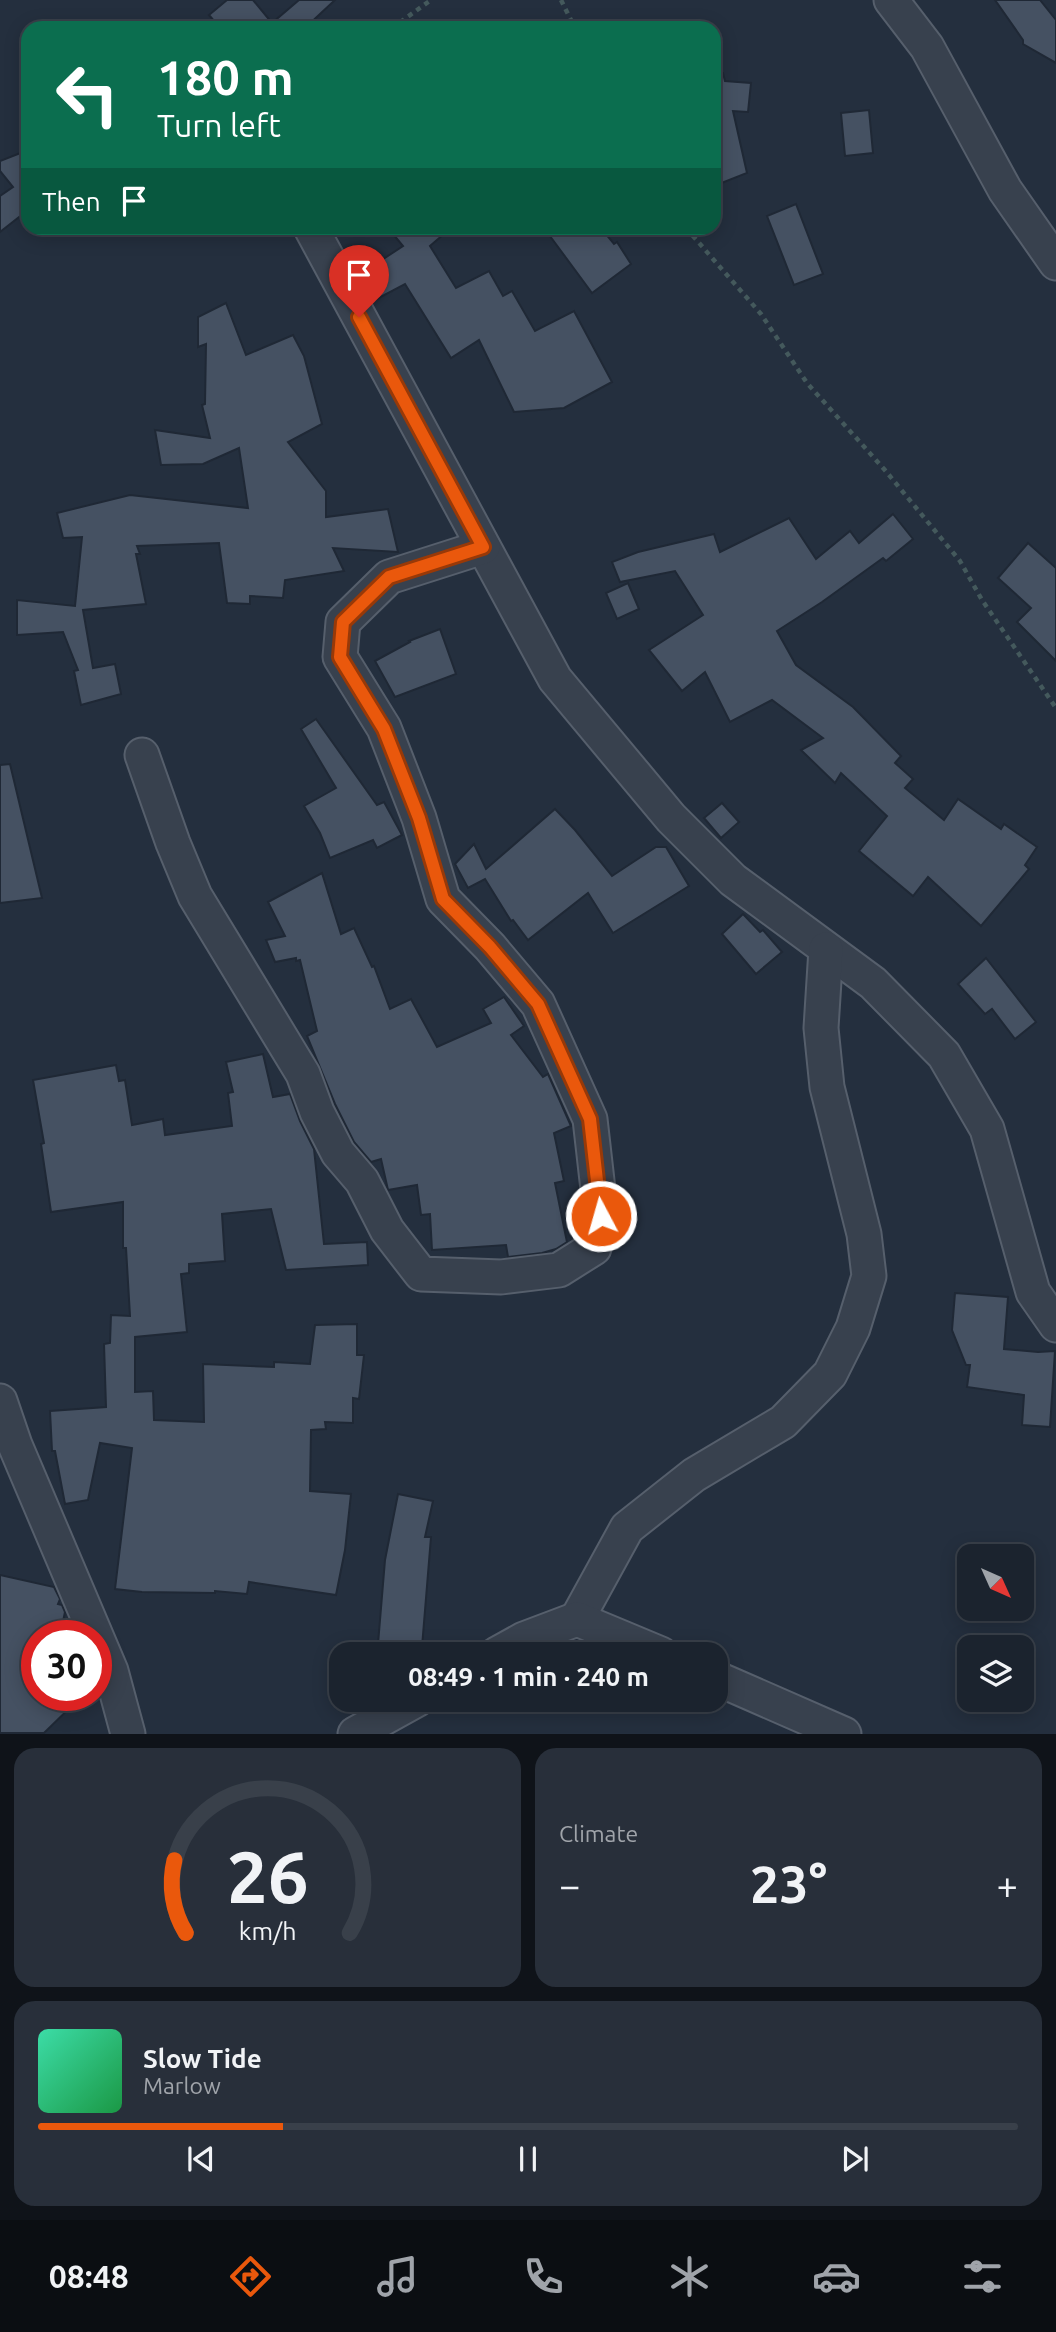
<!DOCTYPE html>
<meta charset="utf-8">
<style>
:root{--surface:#1b232e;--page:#282f3a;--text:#f1f3f6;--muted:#a0a4aa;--line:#39404a;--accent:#ea580c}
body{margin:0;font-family:Ubuntu,sans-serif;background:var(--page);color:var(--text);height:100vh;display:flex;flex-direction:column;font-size:26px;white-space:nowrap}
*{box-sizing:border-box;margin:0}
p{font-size:23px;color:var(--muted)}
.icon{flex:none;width:38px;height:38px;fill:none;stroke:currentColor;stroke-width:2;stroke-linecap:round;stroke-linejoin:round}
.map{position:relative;height:1734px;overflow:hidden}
.panel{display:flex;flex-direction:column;gap:14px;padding:14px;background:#0f1319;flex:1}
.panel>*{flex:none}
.hud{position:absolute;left:21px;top:21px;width:700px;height:214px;border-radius:21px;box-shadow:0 4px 18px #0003,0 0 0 2px var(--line);background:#0b6e4f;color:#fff;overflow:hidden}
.needle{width:46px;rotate:135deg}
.controls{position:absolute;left:957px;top:1544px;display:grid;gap:14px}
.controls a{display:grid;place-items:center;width:77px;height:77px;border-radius:14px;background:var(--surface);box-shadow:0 4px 18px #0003,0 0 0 2px var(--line);font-size:35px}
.speed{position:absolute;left:21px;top:1620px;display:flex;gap:14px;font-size:35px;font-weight:700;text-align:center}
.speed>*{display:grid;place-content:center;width:91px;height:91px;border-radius:50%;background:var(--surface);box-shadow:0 4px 18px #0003,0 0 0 2px var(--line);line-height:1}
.speed .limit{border:10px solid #d22;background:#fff;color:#111}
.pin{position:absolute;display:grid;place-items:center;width:60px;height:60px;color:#fff;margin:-72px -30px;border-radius:50% 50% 50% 0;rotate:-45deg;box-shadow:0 0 7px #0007}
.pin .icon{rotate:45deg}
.me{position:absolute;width:77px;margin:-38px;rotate:354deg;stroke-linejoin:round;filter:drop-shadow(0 0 5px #0008)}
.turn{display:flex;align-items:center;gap:24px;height:147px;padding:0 21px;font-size:32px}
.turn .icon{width:91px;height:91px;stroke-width:2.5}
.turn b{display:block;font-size:49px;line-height:60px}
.then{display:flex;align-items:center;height:66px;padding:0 21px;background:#0003;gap:14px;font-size:26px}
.big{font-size:52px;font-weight:700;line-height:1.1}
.panel .card{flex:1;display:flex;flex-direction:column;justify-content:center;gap:10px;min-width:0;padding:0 24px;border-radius:21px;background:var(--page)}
.panel .dial{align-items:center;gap:0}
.dial svg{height:182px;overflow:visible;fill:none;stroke:var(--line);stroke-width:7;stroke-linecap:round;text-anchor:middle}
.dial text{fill:var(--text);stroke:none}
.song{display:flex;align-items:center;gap:21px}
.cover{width:84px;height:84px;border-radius:10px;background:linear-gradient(135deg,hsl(160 70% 55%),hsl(140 70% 35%))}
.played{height:7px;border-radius:4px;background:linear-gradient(90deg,var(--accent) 25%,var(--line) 25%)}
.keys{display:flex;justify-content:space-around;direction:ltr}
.heat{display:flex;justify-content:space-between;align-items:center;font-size:38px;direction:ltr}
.panel .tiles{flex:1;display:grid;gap:14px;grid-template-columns:1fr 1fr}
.card:last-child{grid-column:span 2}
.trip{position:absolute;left:329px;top:1642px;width:399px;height:70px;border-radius:21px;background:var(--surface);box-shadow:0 4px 18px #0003,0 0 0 2px var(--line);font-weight:700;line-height:70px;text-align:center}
.menu{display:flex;height:112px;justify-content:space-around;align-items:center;background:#0b0e12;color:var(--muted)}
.menu .icon{width:49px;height:49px}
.menu .selected{color:var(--accent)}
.menu b{font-size:32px;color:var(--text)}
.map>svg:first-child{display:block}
.building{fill:#455162;stroke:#1f2835;stroke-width:2}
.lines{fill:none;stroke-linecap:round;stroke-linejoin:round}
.street-casing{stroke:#565f6c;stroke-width:37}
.path{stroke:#44595c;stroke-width:4.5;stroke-dasharray:5 5;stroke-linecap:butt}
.street{stroke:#38414e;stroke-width:33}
.route-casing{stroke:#983908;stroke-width:18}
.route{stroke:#ea580c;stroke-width:12}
</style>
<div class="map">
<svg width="1056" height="1734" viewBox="0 0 1056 1734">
<rect width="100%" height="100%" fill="#242f3e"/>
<g class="building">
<polygon points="227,0 253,0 272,23 299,0 335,0 305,28 220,28 209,15"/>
<polygon points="995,0 1040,0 1056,20 1056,63 1023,44 1023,40"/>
<polygon points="723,73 725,81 751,83 748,112 733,111 747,173 714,186 714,74"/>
<polygon points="869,110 873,153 845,156 841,113"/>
<polygon points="28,150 28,210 0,232 0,196 13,187 0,171 0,161"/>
<polygon points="796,204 823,274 794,285 767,216"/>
<polygon points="388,228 451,228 430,246 456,288 489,271 503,296 512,291 535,331 574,311 612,382 564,408 514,412 479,340 451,358 405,284 375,300 362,273 403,246"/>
<polygon points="544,228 601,228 614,244 617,242 631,264 592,293"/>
<polygon points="226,303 246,355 293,335 304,356 322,424 288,442 326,491 326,517 388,509 398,552 333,548 344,571 285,580 283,598 250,596 250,604 227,603 219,543 137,546 140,554 136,554 146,604 83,610 93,668 115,664 121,694 81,705 74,671 78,670 63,632 17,635 17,600 75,606 82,537 63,538 57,513 130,495 248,508 239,448 203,464 161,465 155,430 210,438 202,405 205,404 206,344 198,347 198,317"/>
<polygon points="893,514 913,539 886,561 883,558 822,602 777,631 796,665 853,707 901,756 895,763 913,779 905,788 944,820 958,799 1001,829 1004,824 1037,847 1025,865 1029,869 981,926 928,877 913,896 859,851 887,816 841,773 835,783 801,750 823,738 772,700 730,722 705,672 682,691 649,650 703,615 675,571 620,582 612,562 638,552 714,534 720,552 789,518 816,559 850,531 859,543"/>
<polygon points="1028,543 1056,568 1056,661 1017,622 1031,608 998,578"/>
<polygon points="628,583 639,609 617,619 606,593"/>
<polygon points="440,629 456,674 395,697 375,661 410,642 409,641"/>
<polygon points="316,719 377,805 384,802 402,835 377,848 373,840 330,858 320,833 304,806 336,788 301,729"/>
<polygon points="10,764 42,898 0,903 0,765"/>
<polygon points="722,803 739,822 721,838 704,818"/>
<polygon points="555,809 575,830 612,876 656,847 666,847 689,886 613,933 588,893 528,940 513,920 511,921 485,879 468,888 455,864 474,844 486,869"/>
<polygon points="322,873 341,934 354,928 372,967 374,966 390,1009 411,999 437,1047 491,1023 483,1009 504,997 524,1026 511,1035 543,1077 548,1074 571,1126 554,1133 564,1181 555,1183 567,1242 556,1249 542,1253 508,1257 506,1245 432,1250 430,1214 421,1215 417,1185 388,1190 381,1159 371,1162 354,1142 335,1104 307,1036 317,1031 300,960 296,961 296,958 275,962 266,940 285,936 268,902"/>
<polygon points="743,914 760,932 763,930 782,952 756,974 722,934"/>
<polygon points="986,958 1036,1022 1015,1039 992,1009 985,1014 958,984"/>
<polygon points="263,1054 273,1097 290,1094 300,1121 314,1149 324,1244 367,1242 368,1265 286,1270 271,1209 222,1214 225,1261 189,1264 189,1273 181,1274 187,1332 135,1337 135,1392 153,1391 154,1420 204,1422 203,1364 274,1367 274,1362 310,1364 315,1325 357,1324 357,1355 364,1355 359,1399 353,1398 353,1423 325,1422 326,1429 311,1430 310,1491 351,1494 345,1550 336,1595 249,1582 247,1594 215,1591 215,1593 142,1592 115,1589 132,1448 100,1443 88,1500 65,1504 55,1451 52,1451 50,1411 106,1407 104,1344 110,1343 111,1315 130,1316 126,1248 123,1248 123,1202 51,1212 41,1144 44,1143 33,1080 116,1065 119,1081 125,1080 132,1125 163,1119 165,1135 232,1126 228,1093 233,1092 226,1062"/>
<polygon points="955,1293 1008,1297 1004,1349 1038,1352 1055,1351 1050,1427 1022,1425 1024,1395 967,1387 970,1365 966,1365 952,1330"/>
<polygon points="398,1494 433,1501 425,1537 431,1537 422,1647 378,1644 385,1560"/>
<polygon points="0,1575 54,1587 60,1599 58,1604 62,1605 65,1612 60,1636 37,1636 37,1696 82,1696 44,1733 0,1733"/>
</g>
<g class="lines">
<defs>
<g id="street">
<polyline points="891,0 927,47 1005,190 1056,263"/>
<polyline points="311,228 555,679 671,818 733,880 873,983 944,1055 987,1129 1033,1292 1056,1325"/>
<polyline points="142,755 173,843 195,896 303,1074 317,1112 338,1153 362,1181 387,1230 421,1274 501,1277 559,1270 594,1248 601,1216 590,1119 538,1004 490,947 443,899 419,818 384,728 340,657 343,622 389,577 483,547"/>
<polyline points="0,1401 15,1445 111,1671 128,1734"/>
<polyline points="577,1619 627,1528 694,1475 783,1422 830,1374 853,1328 869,1276 864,1234 827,1087 821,1028 826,949"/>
<polyline points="497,1654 524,1639 577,1619 661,1654"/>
<polyline points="716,1678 844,1734"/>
<polyline points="355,1734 418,1699"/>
</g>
</defs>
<use href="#street" class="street-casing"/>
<g class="path">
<polyline points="561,0 575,28"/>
<polyline points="392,28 431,0"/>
<polyline points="686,228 761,314 807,383 884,469 960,561 982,600 1056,708"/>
</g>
<use href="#street" class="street"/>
</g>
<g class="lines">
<defs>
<polyline id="route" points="359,317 483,547 389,577 343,622 340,657 384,729 419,818 443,899 490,947 538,1004 590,1119 601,1216"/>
</defs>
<use href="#route" class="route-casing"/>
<use href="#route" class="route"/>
</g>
</svg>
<div class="controls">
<a><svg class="needle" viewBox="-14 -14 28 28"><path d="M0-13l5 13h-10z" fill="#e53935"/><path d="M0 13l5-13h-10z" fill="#a0a4aa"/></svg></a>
<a><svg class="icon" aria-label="layers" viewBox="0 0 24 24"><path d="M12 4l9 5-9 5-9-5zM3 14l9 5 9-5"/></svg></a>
</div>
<div class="speed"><div class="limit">30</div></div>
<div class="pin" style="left:359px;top:317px;background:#d93025"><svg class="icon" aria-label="arrive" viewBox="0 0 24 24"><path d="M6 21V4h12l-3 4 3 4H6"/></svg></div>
<svg class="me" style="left:601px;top:1216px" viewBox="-20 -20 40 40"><circle r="17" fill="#ea580c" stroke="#fff" stroke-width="3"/><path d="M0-11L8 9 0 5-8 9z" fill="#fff"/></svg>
<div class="trip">08:49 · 1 min · 240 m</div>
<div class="hud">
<div class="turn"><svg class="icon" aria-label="left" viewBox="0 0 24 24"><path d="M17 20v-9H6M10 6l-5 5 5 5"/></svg><div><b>180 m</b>Turn left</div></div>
<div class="then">Then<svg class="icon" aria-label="arrive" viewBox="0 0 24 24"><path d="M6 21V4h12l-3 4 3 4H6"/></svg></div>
</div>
</div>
<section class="panel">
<div class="tiles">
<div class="card dial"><svg viewBox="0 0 100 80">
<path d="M14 69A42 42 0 1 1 86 69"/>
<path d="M14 69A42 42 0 0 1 9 37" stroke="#ea580c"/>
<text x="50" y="56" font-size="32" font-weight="700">26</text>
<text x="50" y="72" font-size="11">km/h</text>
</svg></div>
<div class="card"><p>Climate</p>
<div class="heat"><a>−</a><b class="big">23°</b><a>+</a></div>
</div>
<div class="card">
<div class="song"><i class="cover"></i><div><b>Slow Tide</b><p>Marlow</p></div></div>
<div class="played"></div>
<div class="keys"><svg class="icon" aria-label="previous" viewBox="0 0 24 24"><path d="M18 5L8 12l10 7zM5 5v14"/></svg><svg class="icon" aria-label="pause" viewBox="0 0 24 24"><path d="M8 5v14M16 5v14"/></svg><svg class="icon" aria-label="next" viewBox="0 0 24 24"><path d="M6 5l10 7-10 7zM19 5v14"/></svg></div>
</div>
</div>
</section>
<nav class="menu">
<b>08:48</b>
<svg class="icon selected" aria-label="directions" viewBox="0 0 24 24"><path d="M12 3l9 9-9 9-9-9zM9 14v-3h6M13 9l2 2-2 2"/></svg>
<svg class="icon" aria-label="music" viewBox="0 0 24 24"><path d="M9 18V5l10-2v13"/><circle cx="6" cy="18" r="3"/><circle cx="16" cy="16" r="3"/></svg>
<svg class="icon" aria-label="phone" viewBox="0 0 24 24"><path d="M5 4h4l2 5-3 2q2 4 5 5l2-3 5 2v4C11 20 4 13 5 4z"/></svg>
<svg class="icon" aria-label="climate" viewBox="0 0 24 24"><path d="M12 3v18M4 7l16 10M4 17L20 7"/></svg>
<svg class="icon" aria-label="car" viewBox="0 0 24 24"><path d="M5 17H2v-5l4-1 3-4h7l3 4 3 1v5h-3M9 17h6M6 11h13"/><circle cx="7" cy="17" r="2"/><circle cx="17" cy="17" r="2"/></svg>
<svg class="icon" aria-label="filters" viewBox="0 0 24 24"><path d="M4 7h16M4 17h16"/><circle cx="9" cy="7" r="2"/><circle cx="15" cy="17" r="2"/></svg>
</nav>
